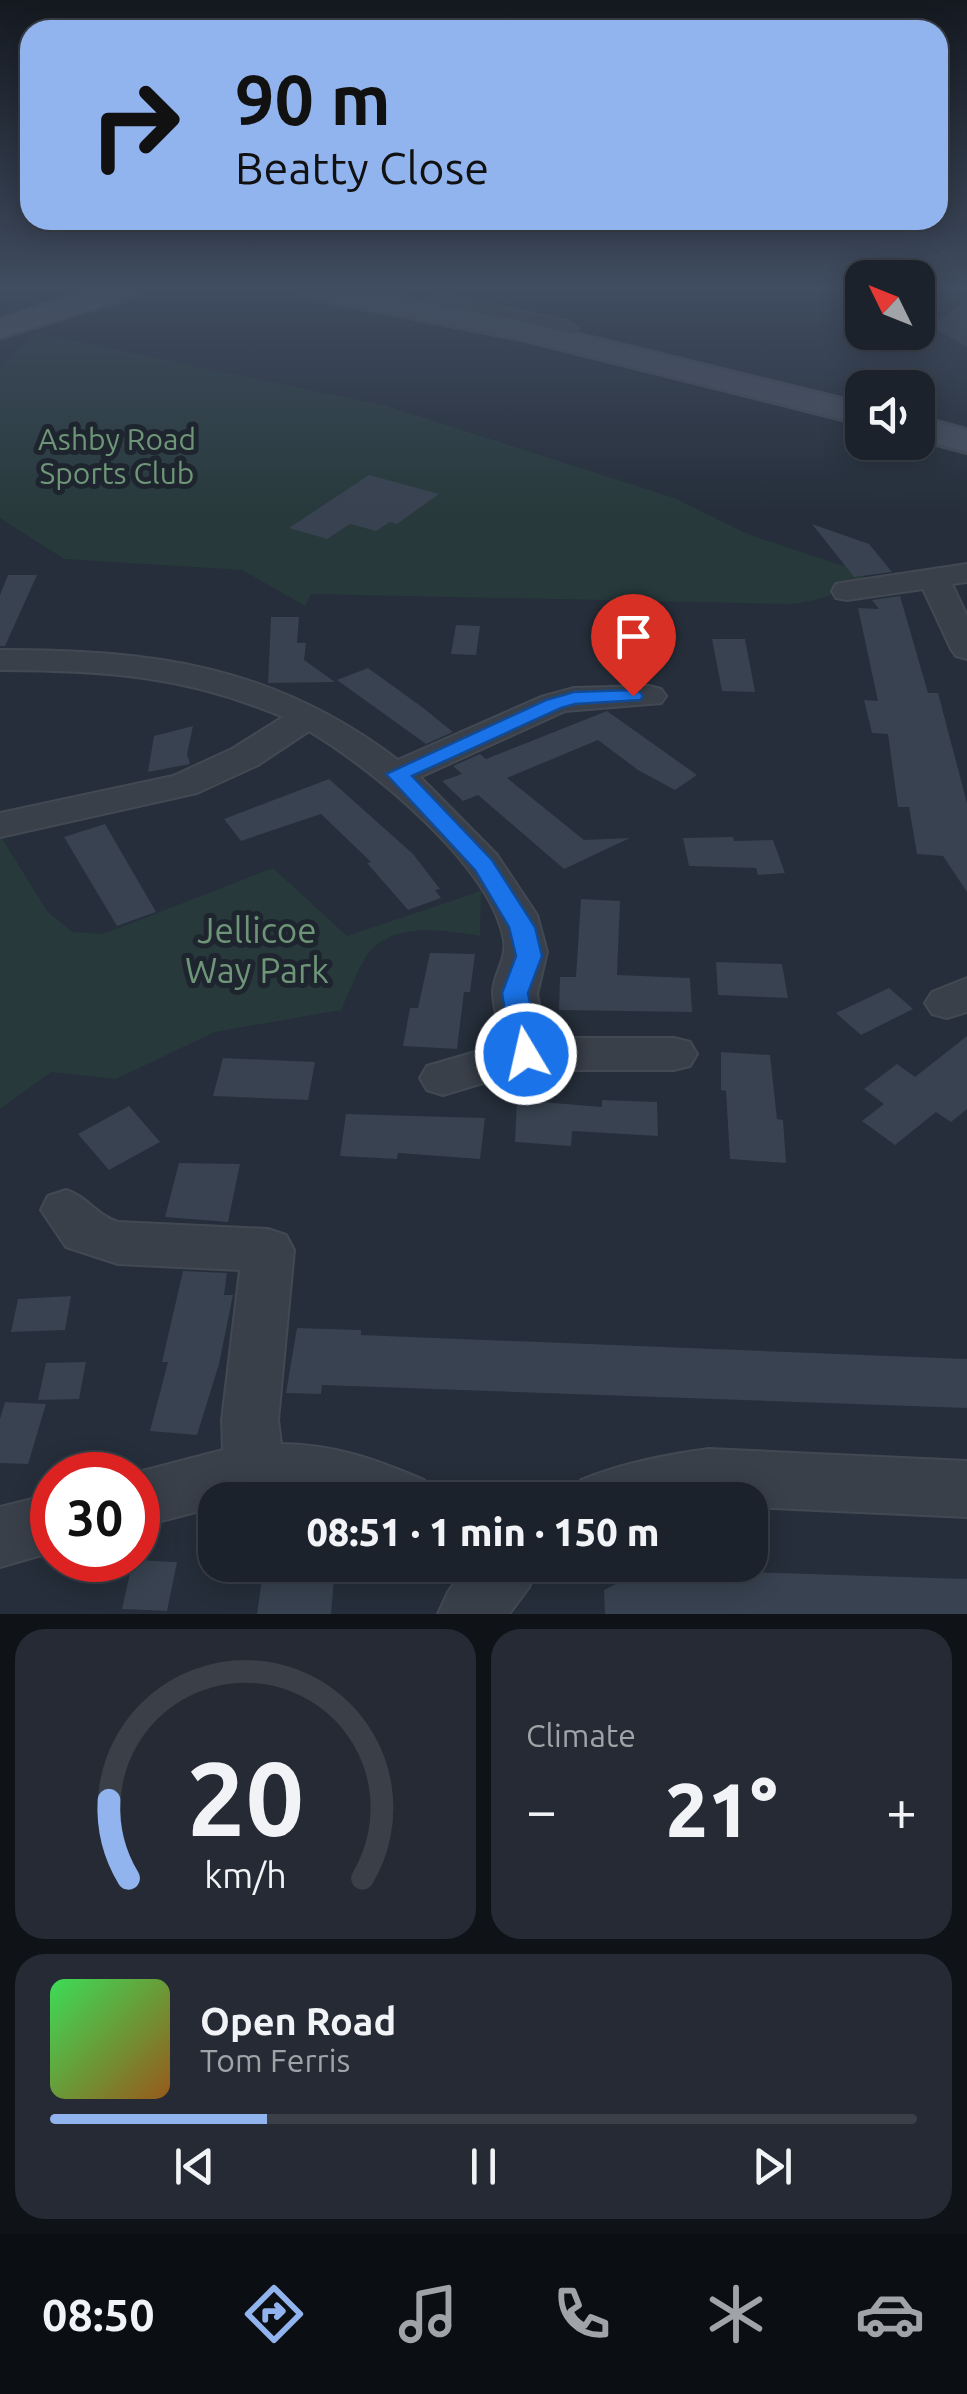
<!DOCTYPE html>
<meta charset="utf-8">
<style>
:root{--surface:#1c222c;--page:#252a34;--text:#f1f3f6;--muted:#a0a4a9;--line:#3a3f48;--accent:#91b4ee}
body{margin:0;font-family:Ubuntu,sans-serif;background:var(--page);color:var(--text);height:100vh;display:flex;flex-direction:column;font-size:38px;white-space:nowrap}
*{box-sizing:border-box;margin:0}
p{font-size:32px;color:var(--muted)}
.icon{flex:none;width:55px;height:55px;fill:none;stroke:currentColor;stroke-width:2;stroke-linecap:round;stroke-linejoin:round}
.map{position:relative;height:1614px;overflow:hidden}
.drawer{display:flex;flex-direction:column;gap:15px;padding:15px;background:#0f1318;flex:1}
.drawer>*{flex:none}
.top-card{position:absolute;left:20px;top:20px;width:928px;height:210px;border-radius:30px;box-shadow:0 5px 25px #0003,0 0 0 2px var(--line);background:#91b4ee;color:#111;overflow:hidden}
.needle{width:65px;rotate:313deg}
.buttons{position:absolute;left:845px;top:260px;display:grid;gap:20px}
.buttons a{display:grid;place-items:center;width:90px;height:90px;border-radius:20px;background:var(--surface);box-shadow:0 5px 25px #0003,0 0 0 2px var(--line);font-size:50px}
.speed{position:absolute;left:30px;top:1452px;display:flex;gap:20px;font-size:50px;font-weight:700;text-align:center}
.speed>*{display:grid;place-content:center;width:130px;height:130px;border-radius:50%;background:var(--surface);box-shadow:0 5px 25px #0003,0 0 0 2px var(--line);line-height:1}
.speed .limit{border:15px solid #d22;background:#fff;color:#111}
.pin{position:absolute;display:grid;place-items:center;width:85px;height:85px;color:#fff;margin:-102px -42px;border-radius:50% 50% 50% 0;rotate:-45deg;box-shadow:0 0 10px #0007}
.pin .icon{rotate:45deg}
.me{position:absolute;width:110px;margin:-55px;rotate:351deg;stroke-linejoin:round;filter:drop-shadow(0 0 8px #0008)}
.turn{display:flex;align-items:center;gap:35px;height:210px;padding:0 50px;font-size:45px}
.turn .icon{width:130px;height:130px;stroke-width:2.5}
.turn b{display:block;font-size:70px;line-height:85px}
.big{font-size:75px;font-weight:800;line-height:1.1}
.drawer .tile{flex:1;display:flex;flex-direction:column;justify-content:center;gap:15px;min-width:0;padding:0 35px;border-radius:30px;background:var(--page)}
.drawer .dial{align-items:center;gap:0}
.dial svg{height:260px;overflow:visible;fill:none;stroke:var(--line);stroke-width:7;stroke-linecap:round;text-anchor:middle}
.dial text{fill:var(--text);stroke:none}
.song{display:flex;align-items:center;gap:30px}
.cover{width:120px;height:120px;border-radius:15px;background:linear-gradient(135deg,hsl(130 70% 55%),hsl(30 70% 35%))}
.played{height:10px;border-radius:5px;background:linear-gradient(90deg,var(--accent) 25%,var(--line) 25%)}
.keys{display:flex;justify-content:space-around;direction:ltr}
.heat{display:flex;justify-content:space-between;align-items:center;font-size:55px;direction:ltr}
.drawer .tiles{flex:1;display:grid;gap:15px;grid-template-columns:1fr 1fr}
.tile:last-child{grid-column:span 2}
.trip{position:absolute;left:198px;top:1482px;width:570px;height:100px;border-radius:30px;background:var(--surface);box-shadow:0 5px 25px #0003,0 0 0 2px var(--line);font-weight:800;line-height:100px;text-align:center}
.tabs{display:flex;height:160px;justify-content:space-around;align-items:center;background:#0b0e12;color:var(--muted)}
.tabs .icon{width:70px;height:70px}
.tabs .current{color:var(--accent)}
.tabs b{font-size:45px;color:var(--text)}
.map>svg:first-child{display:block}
.green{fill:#27393b}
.building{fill:#384250}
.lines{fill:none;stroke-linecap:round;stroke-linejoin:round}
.minor-casing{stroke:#424953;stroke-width:4}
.secondary-casing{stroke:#424953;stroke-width:6}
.primary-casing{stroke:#424953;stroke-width:5}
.minor{fill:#39404a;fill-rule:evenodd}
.secondary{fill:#474f5d;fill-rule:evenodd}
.primary{fill:#575f6a;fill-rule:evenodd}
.route{fill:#1a73e8;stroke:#114b97;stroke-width:2.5}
.labels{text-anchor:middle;stroke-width:10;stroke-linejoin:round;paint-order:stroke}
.far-park-label{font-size:30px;fill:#6e9577;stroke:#1e252f}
.park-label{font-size:35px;fill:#6e9577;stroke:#1e252f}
</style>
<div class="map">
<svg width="967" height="1614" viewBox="0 0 967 1614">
<rect width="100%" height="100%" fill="#252e3a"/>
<g class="green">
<path d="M 36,333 L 387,406 L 674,498 L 750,535 L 868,574 C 843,594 822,600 790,604 L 311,594 L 305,606 L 242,570 L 64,559 L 0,518 L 0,369 Z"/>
<path d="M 0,835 L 47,911 L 72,932 L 103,934 L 273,868 L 347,936 L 481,891 L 480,936 C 443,930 387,920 364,960 C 355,975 349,994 341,1010 L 215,1032 L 116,1079 L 51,1072 L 0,1109 Z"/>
</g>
<g class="building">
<polygon points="967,300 967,347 930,326"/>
<polygon points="369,475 439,494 397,524 390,522 376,531 350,524 327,539 289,528"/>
<polygon points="812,524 869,544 892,572 854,577"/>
<polygon points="8,575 37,575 5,646 0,646 0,595"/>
<polygon points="900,596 928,693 938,693 967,803 967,892 943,856 917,854 909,807 898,807 888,734 872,733 864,700 878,701 858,608 879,609 872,600"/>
<polygon points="271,617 299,617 297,643 306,643 304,660 335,682 268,683"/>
<polygon points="456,625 480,626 476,655 451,654"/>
<polygon points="712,639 745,639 755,692 722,691"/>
<polygon points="368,668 422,707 453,732 426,744 337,680"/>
<polygon points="607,711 697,775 675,790 638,770 598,740 507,778 584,840 630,838 564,869 478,795 463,801 442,781 462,774 453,766 480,754 486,759"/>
<polygon points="193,726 187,754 190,764 148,772 154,736"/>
<polygon points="329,779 413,854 440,889 435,890 441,898 408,910 367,863 371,862 321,814 241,841 224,819"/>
<polygon points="105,824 156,912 117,926 64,837"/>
<polygon points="733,837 734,841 773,840 785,873 758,875 756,868 689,866 683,838"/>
<polygon points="581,899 620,901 617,975 690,978 692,1012 559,1010 560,977 576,977"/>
<polygon points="430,953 475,954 470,992 464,992 457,1049 403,1046 410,1008 418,1008"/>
<polygon points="716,962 782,964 788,998 718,995"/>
<polygon points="889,988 913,1009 861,1035 836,1013"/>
<polygon points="967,1036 967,1109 951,1122 936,1112 895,1145 862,1121 884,1104 864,1089 897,1064 915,1077"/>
<polygon points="721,1052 770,1055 777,1119 783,1120 786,1163 730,1159 726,1091 721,1090"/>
<polygon points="223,1058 315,1062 308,1100 213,1096"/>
<polygon points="517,1100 602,1107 602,1100 657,1102 658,1136 572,1131 571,1146 515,1142"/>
<polygon points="129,1106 160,1142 109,1170 78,1134"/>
<polygon points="346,1114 485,1118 480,1159 398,1153 397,1159 340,1156"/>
<polygon points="179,1163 240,1164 228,1222 165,1217"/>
<polygon points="183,1271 227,1273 224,1295 233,1295 219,1364 197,1435 150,1431 168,1362 162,1362"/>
<polygon points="71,1296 65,1330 11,1332 18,1299"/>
<polygon points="297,1328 361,1330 361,1335 967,1359 967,1408 322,1385 321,1394 286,1393"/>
<polygon points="86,1362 79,1399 38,1400 46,1363"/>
<polygon points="5,1402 46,1404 28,1464 0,1463 0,1419"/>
<polygon points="133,1560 177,1562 167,1611 122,1609"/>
<polygon points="264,1565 335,1565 331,1614 257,1614"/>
<polygon points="655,1565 711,1565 712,1571 967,1579 967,1614 605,1614 604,1590"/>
</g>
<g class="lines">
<defs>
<g id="minor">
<polygon points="443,296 567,321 578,328 567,344 559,346 548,339 553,332 443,308 414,314 403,308 406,303"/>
<polygon points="967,564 967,582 952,584 967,616 967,659 956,656 951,649 923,589 847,600 836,598 832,591 836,584 847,582"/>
<path d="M 0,650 C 153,650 273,665 398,760 L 541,697 L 574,688 L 649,686 L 661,689 L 666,696 L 661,703 L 565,711 L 420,777 L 497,855 L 537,915 L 547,952 L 537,994 L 546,1038 L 674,1038 L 690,1042 L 697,1054 L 690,1066 L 674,1070 L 526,1070 L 443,1095 L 427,1090 L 420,1078 L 427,1066 L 503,1044 C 500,1027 493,1009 493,991 C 494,973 507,960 504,940 C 491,865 371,768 309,731 L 258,765 L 197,793 L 0,837 L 0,813 L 173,776 L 232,749 L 283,717 C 187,676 103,670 0,670 Z"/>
<polygon points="967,978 967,1012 947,1018 932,1014 925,1003 932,992"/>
<path d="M 66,1190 C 88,1197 96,1215 118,1222 L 268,1229 L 286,1235 L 294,1250 L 278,1420 L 281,1444 C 333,1444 377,1460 424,1480 L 433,1500 L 215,1500 L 215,1507 L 138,1527 L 138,1475 L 127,1475 L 223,1450 L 222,1420 L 240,1270 L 118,1264 L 66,1247 L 41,1210 L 48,1196 Z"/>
<path d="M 709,1449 L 967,1461 L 967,1517 L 750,1507 L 750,1500 L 572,1500 L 581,1480 C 623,1463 664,1455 709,1449 Z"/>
<polygon points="52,1494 52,1552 0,1567 0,1507"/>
<polygon points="468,1565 538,1565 529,1587 509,1614 438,1614 448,1592"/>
</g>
<g id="secondary">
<polygon points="297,289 357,289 526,322 862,404 862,424 526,340 312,298 302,295"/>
<polygon points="918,417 967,430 967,452 918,439"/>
</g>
<polygon id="primary" points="93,289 140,289 136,296 0,338 0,318"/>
</defs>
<use href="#minor" class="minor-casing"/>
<use href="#secondary" class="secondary-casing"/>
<use href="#primary" class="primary-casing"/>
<use href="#minor" class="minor"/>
<use href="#secondary" class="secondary"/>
<use href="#primary" class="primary"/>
</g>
<linearGradient id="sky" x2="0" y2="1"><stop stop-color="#141920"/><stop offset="0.56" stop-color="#404c60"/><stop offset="1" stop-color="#404c60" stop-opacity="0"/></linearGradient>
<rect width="967" height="515" fill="url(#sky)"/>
<polygon class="route" points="633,690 640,692 643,696 640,700 575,704 561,708 412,776 492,860 535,927 542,956 528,993 540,1054 536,1061 517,1061 512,1054 502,993 516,956 509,927 475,870 386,774 546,700 574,692"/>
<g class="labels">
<g class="far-park-label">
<text x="117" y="450">Ashby Road<tspan x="117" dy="34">Sports Club</tspan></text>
</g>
<g class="park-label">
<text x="257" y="943">Jellicoe<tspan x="257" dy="40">Way Park</tspan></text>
</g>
</g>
</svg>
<div class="buttons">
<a><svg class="needle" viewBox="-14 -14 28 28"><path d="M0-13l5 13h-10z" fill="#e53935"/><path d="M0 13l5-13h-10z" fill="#a0a4a9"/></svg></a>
<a><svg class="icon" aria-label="sound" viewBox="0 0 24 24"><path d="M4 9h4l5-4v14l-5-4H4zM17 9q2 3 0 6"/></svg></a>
</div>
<div class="speed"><div class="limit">30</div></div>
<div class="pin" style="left:633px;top:696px;background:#d93025"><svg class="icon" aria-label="arrive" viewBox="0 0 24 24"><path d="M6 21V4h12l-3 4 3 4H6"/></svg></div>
<svg class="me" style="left:526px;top:1054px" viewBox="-20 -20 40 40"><circle r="17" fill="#1a73e8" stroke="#fff" stroke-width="3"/><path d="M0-11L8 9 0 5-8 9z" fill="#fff"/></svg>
<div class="trip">08:51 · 1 min · 150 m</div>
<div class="top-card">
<div class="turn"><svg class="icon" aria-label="right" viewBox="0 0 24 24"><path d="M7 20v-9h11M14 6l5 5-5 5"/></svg><div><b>90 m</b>Beatty Close</div></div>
</div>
</div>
<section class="drawer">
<div class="tiles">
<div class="tile dial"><svg viewBox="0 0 100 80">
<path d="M14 69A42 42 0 1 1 86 69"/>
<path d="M14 69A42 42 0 0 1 8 45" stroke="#91b4ee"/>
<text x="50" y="56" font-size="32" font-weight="700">20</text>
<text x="50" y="72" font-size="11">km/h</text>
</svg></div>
<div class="tile"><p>Climate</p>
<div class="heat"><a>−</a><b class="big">21°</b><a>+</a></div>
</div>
<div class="tile">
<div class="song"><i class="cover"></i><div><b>Open Road</b><p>Tom Ferris</p></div></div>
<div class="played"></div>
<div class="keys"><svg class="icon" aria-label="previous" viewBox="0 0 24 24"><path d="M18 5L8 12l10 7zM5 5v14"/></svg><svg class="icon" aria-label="pause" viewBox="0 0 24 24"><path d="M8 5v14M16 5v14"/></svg><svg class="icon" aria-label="next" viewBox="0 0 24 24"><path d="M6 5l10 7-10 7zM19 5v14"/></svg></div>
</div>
</div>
</section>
<nav class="tabs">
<b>08:50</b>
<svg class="icon current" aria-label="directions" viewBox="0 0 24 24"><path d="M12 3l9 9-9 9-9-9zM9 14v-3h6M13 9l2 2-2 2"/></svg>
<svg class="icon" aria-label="music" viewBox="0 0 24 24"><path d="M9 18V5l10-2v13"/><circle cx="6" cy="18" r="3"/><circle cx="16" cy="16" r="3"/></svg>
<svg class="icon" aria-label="phone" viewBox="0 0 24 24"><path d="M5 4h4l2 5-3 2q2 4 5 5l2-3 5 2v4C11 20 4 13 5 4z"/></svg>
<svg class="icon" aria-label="climate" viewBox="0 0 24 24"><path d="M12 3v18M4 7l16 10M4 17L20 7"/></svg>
<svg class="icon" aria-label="car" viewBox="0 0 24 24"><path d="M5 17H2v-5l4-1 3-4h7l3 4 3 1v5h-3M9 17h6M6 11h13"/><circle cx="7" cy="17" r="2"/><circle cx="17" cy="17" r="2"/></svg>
</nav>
